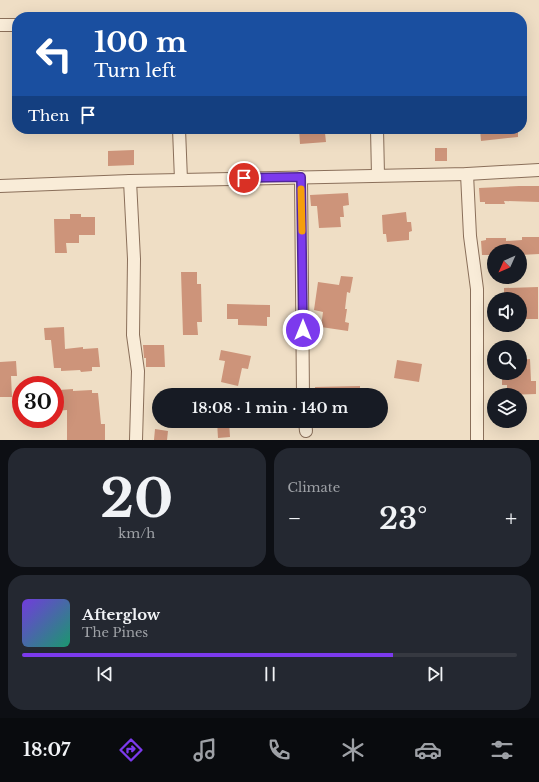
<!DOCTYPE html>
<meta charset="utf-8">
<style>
:root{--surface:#171b24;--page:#242831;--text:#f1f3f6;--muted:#9ea1a6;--line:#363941;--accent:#7c3aed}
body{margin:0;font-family:"Libre Baskerville",serif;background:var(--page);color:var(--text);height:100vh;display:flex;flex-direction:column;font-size:15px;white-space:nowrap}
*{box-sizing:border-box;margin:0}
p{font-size:13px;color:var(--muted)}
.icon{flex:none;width:22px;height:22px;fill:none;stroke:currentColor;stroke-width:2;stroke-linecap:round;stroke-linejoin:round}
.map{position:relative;height:440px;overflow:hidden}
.sheet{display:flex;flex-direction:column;gap:8px;padding:8px;background:#0d0f14;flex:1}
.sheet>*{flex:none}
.banner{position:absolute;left:12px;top:12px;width:515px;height:122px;border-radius:16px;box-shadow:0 4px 16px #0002;background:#1a4fa0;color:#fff;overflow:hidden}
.needle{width:26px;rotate:225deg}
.tools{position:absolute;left:487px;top:244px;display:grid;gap:8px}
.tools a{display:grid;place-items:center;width:40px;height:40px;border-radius:50%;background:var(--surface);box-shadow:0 4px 16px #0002;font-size:20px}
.speed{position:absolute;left:12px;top:376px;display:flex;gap:8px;font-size:20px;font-weight:700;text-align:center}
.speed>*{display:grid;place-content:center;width:52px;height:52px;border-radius:50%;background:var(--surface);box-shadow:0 4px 16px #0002;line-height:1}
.speed .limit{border:6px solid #d22;background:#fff;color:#111}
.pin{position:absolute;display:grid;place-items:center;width:34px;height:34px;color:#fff;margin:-17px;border:2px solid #fff;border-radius:50%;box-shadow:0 1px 4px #0007}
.me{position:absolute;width:44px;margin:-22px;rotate:0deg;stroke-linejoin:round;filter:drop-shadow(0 0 3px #0008)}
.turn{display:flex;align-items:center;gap:14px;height:84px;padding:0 16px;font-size:18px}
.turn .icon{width:52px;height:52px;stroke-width:2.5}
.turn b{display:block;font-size:28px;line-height:34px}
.then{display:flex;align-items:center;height:38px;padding:0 16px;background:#0003;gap:8px;font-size:15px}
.big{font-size:30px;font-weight:600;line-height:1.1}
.sheet .card{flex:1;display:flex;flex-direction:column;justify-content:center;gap:6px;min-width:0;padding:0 14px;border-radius:16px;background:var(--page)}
.sheet .dial{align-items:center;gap:0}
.dial b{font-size:52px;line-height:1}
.song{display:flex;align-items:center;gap:12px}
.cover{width:48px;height:48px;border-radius:6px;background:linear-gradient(135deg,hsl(260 70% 55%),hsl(160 70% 35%))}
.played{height:4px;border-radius:2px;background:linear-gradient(90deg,var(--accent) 75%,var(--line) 75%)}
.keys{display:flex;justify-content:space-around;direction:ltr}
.heat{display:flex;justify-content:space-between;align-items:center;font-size:22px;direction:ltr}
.sheet .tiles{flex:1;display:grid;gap:8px;grid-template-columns:1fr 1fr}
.card:last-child{grid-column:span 2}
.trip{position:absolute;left:152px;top:388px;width:236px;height:40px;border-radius:20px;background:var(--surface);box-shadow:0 4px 16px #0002;font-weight:600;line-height:40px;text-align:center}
.menu{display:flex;height:64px;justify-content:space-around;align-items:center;background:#090b0e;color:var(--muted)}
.menu .icon{width:28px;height:28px}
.menu .selected{color:var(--accent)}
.menu b{font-size:18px;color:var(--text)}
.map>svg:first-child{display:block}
.building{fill:#cd947a}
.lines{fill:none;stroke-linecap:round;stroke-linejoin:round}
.minor-casing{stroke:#8a6f5a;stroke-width:14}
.minor{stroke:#f9ecd8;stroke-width:12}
.route-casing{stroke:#51269a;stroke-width:10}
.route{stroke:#7c3aed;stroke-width:7}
.slow{stroke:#f59e0b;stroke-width:7}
</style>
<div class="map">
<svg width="539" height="440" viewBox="0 0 539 440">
<rect width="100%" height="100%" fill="#efdec5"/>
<g class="building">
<polygon points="299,129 323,129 323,133 325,133 326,142 300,144"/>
<polygon points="480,129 518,129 518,137 481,141"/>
<rect x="435" y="148" width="12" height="13"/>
<polygon points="134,150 134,165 108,166 108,151"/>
<polygon points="519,186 539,186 539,202 504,201 505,204 485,204 485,202 480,202 479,188"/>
<polygon points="348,193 349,205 343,206 344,217 340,217 341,227 319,228 317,206 311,206 310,195"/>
<polygon points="406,212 407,222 411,222 412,231 409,232 409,240 387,242 386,234 383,234 382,215"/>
<polygon points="70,214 81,214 81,217 95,217 95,235 79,235 79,243 66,243 67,253 55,253 54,219 70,219"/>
<polygon points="522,237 539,237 539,254 520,255 520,251 494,251 494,255 482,255 481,241 486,240 486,238 506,238 506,241 522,240"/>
<polygon points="181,272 197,272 197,284 201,284 202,322 197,322 198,335 183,335"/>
<polygon points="341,276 353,277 350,293 347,292 345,309 347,309 345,322 349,323 348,331 321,327 323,312 314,310 318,282 339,285"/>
<polygon points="538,287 538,319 520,319 520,299 504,299 504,288"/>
<polygon points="227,304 270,305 270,317 267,317 267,326 238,325 238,319 227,319"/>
<polygon points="64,327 65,349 83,347 83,349 98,348 100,367 92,367 92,371 81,372 80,370 61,371 61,368 54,368 51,340 45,340 44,328"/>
<polygon points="143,345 164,345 165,367 146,367 146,358 144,358"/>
<polygon points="221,350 251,356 248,369 242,368 238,386 221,382 225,361 219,360"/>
<polygon points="530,359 531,381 536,381 536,394 507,395 507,385 502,385 502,373 520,373 520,360"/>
<polygon points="397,360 422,364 419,382 394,378"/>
<polygon points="16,361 17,376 11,376 12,397 0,397 0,362"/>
<polygon points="360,386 360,395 315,395 315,387"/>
<polygon points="73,389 73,391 92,390 92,393 98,393 101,424 105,424 105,440 67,440 67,410 55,411 55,394 59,394 59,390"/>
<polygon points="217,421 229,421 230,437 218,438"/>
<polygon points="155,429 168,431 167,440 154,440"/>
</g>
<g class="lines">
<defs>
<g id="minor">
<polyline points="0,25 17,25"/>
<polyline points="179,129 181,180"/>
<polyline points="377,129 378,175"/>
<polyline points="467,174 470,236 477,289 477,440"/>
<polyline points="301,177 303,395"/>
<polyline points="130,181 134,259 133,335 138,371 136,440"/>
<polyline points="0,186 130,181 467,174 539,170"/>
<polyline points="305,421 306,431"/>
</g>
</defs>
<use href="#minor" class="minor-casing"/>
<use href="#minor" class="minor"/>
</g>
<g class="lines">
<defs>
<polyline id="route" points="244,178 301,177 303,330"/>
</defs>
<use href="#route" class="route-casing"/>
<use href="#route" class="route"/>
<polyline class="slow" points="301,189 302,231"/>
</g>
</svg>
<div class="tools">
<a><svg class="needle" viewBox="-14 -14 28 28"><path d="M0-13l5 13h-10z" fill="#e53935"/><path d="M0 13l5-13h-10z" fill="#9ea1a6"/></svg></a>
<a><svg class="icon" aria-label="sound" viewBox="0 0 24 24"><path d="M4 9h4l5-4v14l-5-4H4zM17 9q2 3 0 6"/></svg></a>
<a><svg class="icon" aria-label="search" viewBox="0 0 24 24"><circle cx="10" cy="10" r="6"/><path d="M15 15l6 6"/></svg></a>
<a><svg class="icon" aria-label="layers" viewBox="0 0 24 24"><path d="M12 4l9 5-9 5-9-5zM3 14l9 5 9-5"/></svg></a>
</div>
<div class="speed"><div class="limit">30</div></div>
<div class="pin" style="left:244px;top:178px;background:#d93025"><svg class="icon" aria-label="arrive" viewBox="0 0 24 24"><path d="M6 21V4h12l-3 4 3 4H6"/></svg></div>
<svg class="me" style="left:303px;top:330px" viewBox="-20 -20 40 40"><circle r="17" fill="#7c3aed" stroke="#fff" stroke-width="3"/><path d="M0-11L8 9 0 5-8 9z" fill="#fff"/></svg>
<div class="trip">18:08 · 1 min · 140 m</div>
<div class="banner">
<div class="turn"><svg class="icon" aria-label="left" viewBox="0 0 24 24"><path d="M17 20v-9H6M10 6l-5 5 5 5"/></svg><div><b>100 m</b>Turn left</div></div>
<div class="then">Then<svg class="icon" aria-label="arrive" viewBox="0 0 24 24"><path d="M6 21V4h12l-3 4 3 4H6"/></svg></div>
</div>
</div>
<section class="sheet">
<div class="tiles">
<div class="card dial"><b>20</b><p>km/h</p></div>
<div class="card"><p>Climate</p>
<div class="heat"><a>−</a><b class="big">23°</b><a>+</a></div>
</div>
<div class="card">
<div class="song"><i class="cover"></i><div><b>Afterglow</b><p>The Pines</p></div></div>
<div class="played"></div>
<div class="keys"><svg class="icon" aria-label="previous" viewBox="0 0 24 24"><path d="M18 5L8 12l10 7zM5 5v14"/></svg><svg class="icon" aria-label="pause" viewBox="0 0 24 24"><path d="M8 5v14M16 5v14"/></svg><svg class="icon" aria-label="next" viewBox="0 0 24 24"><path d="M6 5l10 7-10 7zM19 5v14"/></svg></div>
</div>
</div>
</section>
<nav class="menu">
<b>18:07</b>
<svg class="icon selected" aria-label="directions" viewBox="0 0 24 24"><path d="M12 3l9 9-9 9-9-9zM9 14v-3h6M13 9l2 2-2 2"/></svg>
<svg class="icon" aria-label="music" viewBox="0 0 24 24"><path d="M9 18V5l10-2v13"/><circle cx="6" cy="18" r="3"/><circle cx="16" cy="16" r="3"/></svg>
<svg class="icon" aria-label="phone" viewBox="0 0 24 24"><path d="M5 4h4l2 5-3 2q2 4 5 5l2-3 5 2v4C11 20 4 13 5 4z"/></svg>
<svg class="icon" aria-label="climate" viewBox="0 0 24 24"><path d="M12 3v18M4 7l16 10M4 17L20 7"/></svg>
<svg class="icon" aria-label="car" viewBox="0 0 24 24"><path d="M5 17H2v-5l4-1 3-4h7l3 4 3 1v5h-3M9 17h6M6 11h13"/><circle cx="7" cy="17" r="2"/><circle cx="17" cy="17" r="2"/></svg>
<svg class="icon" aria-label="filters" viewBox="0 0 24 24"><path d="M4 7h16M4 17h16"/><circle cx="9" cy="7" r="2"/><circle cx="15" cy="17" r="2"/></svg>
</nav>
